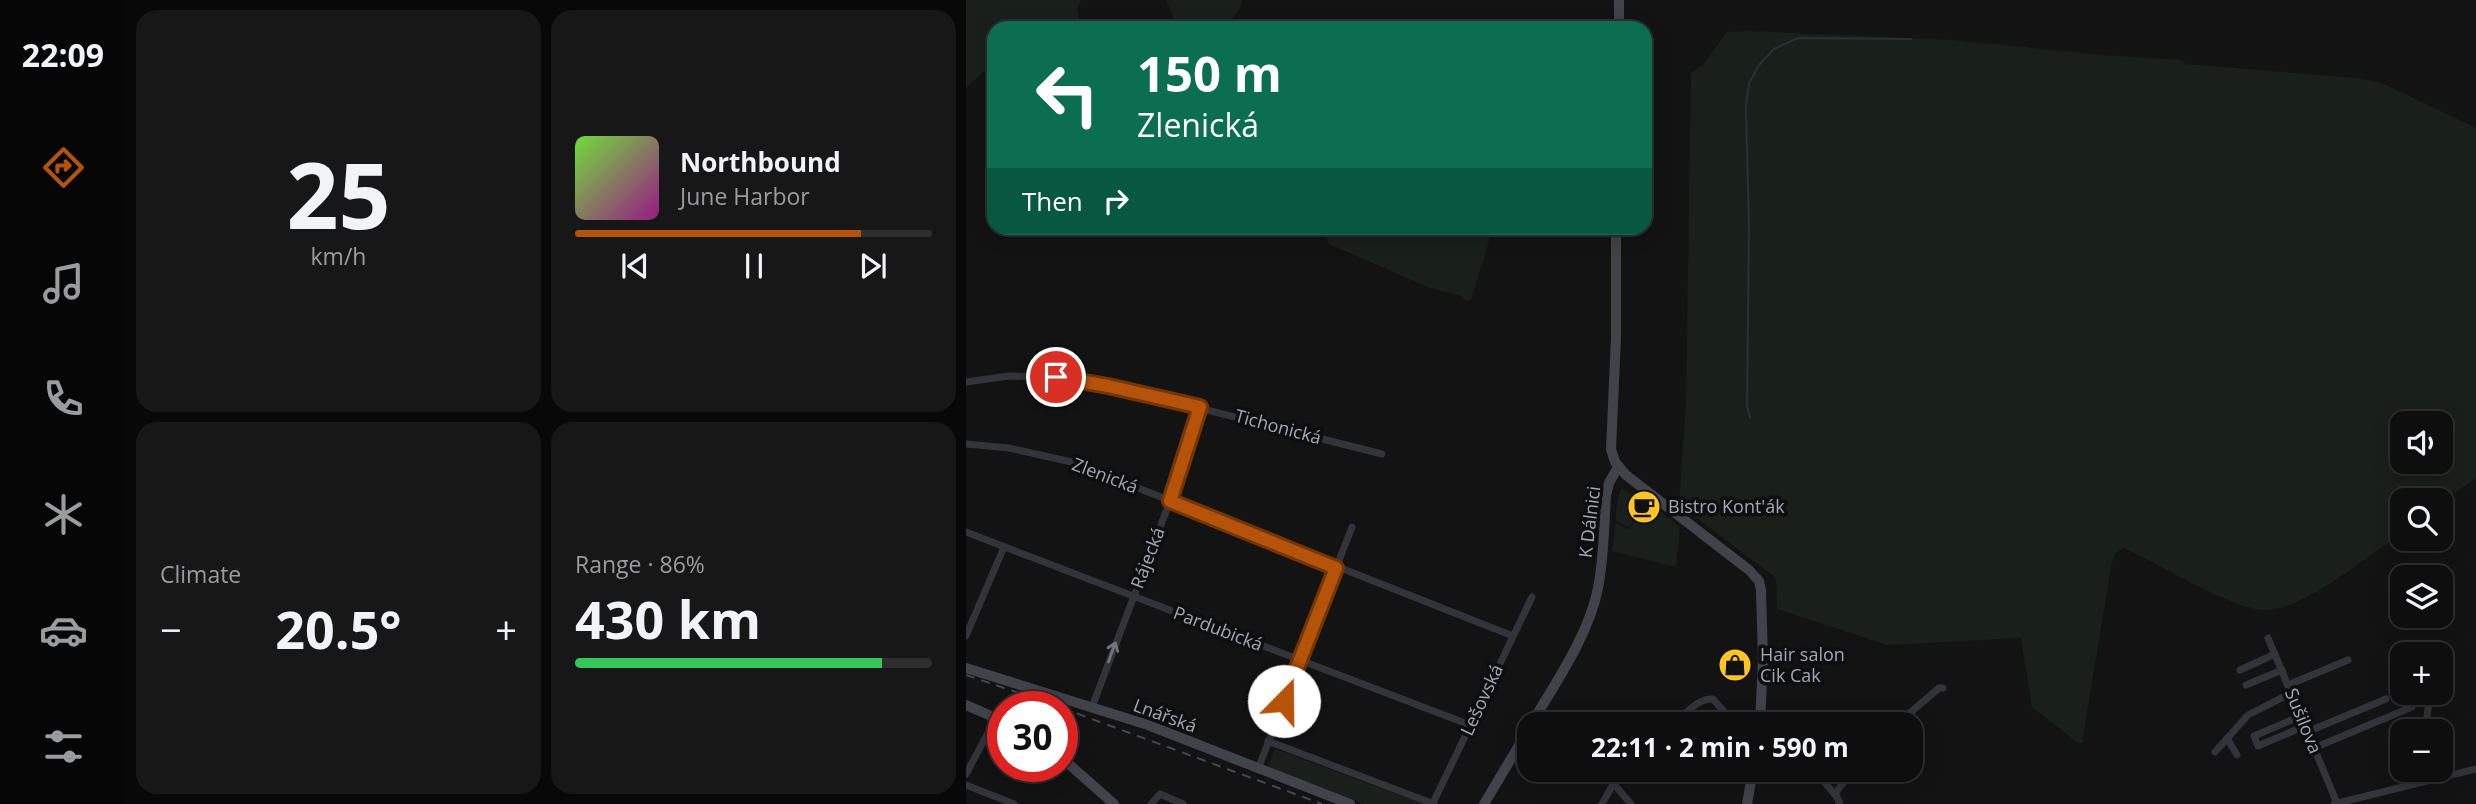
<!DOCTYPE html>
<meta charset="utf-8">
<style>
:root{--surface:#0e0e0f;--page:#171718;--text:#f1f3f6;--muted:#9b9c9e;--line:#2e2e2f;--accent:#b45309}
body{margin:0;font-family:"Open Sans",sans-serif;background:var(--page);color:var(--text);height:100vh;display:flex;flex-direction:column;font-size:26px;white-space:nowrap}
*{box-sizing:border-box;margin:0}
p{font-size:23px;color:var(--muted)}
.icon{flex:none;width:38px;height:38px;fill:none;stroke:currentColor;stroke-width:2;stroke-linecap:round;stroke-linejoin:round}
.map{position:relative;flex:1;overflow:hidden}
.details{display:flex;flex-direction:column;gap:10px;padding:10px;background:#080808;width:840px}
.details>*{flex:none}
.hud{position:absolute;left:21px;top:21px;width:665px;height:214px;border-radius:21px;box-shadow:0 4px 18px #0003,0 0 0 2px var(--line);background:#0b6e4f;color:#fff;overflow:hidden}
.fabs{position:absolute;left:1424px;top:411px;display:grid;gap:14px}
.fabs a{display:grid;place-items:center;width:63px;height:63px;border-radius:14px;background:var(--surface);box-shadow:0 4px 18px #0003,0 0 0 2px var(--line);font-size:35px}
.speed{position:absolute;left:21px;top:691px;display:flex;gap:14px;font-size:35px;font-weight:700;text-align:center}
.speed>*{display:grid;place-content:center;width:91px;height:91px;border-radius:50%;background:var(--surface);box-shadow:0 4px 18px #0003,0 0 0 2px var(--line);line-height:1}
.speed .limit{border:10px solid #d22;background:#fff;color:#111}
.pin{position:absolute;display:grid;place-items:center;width:60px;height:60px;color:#fff;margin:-30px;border:4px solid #fff;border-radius:50%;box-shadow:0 2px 7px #0007}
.me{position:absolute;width:77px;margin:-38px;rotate:22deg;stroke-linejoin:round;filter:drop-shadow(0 0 5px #0008)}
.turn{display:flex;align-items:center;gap:24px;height:147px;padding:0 35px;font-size:32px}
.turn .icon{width:91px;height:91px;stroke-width:2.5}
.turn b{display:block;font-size:49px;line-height:60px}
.then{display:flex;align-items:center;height:66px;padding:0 35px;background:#0003;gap:14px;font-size:26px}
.big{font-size:52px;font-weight:700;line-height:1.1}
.details .widget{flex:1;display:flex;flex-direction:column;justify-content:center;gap:10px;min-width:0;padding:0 24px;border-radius:21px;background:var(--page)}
.details .dial{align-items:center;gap:0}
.dial b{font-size:91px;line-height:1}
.song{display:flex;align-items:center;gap:21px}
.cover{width:84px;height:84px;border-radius:10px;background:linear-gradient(135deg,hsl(100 70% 55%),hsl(310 70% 35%))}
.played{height:7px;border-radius:4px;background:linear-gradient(90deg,var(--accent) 80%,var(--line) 80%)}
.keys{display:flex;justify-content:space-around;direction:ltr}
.heat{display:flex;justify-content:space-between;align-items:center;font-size:38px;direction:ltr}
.charge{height:10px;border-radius:5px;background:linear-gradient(90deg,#34c759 86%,var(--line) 0)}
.details .tiles{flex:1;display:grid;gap:10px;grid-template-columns:repeat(2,1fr)}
.trip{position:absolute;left:551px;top:712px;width:406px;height:70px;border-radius:21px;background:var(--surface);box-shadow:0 4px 18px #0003,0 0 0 2px var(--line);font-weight:700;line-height:70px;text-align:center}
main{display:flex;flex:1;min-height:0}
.tab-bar{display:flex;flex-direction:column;width:126px;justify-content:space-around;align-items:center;background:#060606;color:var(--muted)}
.tab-bar .icon{width:49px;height:49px}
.tab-bar .on{color:var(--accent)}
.tab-bar b{font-size:32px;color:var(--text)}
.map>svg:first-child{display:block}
.green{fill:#191f1a;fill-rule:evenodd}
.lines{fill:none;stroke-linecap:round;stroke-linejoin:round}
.stream{stroke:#283039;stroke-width:2}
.street{stroke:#33343a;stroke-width:7}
.secondary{stroke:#41434a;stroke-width:10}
.rail{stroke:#46484f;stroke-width:2;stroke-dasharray:9 7;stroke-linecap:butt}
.oneway{stroke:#71737e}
.route-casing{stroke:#753606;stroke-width:18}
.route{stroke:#b45309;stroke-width:12}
.labels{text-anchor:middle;stroke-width:7;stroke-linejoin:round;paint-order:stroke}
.street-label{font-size:18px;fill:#a3a7b6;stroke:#0e0e0f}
.poi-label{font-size:18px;fill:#a3a7b6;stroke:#0e0e0f;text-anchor:start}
</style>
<main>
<nav class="tab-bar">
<b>22:09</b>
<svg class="icon on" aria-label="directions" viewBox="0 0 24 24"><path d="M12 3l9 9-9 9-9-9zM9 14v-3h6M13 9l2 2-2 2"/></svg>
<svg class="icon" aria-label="music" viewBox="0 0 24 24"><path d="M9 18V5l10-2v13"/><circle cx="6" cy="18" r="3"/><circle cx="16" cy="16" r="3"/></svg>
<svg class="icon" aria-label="phone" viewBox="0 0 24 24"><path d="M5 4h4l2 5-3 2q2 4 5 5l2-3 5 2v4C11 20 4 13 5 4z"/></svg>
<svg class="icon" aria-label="climate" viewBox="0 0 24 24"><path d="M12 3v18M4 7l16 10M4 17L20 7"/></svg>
<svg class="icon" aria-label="car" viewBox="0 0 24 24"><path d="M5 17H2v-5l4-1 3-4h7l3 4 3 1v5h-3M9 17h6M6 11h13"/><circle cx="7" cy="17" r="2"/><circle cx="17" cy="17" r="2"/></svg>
<svg class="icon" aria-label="filters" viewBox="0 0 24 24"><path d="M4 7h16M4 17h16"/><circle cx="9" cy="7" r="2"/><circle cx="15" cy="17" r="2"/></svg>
</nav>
<section class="details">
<div class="tiles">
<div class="widget dial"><b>25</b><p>km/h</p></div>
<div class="widget">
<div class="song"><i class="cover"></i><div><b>Northbound</b><p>June Harbor</p></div></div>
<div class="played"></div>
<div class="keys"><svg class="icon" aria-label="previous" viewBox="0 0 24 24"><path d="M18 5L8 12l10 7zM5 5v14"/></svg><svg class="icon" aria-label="pause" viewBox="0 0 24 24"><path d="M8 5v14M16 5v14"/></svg><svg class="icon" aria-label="next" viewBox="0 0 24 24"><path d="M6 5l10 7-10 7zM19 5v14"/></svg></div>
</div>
<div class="widget"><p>Climate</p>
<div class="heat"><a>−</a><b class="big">20.5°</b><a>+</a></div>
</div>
<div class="widget"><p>Range · 86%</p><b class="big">430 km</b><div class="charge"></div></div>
</div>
</section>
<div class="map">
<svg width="1510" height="804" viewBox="0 0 1510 804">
<rect width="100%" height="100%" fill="#131314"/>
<g class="green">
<polygon points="0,0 115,0 111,8 115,28 28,28 28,67 16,73 0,88"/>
<path d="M 200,0 L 276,0 C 270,31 237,28 212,28 Z"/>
<path d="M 784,31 L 987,40 L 1137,55 L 1213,60 L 1220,64 L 1391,78 L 1414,82 L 1510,128 L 1510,478 L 1475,502 L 1437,500 L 1437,536 C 1410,548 1389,568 1365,583 C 1345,595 1325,608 1301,610 C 1272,612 1194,565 1164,551 L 1158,548 L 1151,551 L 1146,562 L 1116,743 L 1112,743 L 1066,707 L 1055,638 L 921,645 L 811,609 L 810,578 L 713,505 L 720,403 L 725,73 L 737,65 L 761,32 ZM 1437,424 L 1475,424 L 1475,462 L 1437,462 Z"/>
<polygon points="364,228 527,228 505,300 500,301 495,296 464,288 363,244 361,239"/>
<polygon points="655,488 665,494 667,513 666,524 661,527 650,521 650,508"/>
<polygon points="667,490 714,527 710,567 646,551 650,523 661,529 667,525 669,506 665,492"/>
<polygon points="309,749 458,804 399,804 301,768"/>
</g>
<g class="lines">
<polyline class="stream" points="784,417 781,406 783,227 780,107 783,83 793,65 808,49 832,38 945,39"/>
<g class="street">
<polyline points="0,382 43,376 91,377 142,385 416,454"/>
<polyline points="0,444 43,448 106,462 547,636"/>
<polyline points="0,532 504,725"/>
<polyline points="0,636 38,547"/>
<polyline points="1302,638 1371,803"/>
<polyline points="1469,654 1469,649"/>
<polyline points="1274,670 1309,654"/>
<polyline points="1280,685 1316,670"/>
<polyline points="1322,685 1382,660"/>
<polyline points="126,707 204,501 234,407"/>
<polyline points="1335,716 1288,736 1292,746 1339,726"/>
<path d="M 708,724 C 719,715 731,698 747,699 L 769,724"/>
<polyline points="931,724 973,688 977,688"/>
<polyline points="1341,732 1420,699"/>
<polyline points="1459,732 1464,693"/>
<polyline points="1261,738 1271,755"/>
<polyline points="302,741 468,804"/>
<polyline points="1348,748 1446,707"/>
<polyline points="1249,752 1282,715 1325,693"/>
<polyline points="292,769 386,527"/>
<polyline points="848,770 871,797 874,804"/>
<polyline points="0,774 30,718"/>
<polyline points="1454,782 1455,770"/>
<polyline points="647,783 665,804"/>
<polyline points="0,785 48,804"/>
<polyline points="869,794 887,770"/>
<polyline points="467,803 566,597"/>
<polyline points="185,804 194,794 217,804"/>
<polyline points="636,804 655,770"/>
<polyline points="1368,804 1510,769"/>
</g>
<g class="secondary">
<polyline points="653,28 653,0"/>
<polyline points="650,228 650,337 645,449 649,462 660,475 783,570 793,581 795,590 797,659 794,724"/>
<polyline points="0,668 182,725 384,804"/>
<polyline points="0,705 37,721"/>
<path d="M 565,724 C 589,684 623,635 632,588 C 638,558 638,526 640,496 L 643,483 L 652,467"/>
<polyline points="96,758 148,804"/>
<polyline points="518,804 564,727"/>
<polyline points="781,804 787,770"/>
</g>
<g class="rail">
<polyline points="0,675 94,707"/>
<polyline points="96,708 356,804"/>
</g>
</g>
<defs><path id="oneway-shaft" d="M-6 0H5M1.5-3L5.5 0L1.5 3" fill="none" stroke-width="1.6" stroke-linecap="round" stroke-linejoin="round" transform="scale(1.75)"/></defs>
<use class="oneway" href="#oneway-shaft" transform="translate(146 652) rotate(-70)"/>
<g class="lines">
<defs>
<polyline id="route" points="90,377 142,386 234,407 204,501 370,568 318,701"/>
</defs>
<use href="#route" class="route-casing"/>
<use href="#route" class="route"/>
</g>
<defs>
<symbol id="cafe-disc" viewBox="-11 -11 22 22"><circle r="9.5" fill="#fcc523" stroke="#0e0e0f"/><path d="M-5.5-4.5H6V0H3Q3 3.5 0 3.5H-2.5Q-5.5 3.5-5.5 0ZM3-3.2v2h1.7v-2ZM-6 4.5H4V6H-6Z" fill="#111"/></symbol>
<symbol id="shop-disc" viewBox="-11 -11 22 22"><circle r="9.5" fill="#fcc523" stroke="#0e0e0f"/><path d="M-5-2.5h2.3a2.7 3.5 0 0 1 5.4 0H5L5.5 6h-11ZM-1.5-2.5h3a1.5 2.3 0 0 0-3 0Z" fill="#111"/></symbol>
</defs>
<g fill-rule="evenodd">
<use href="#cafe-disc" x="659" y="488" width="38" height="38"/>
<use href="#shop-disc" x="750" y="646" width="38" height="38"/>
</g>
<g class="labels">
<g class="street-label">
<text transform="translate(312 427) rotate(15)" y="6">Tichonická</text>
<text transform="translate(139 476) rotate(21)" y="6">Zlenická</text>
<text transform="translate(624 522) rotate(-83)" y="6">K Dálnici</text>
<text transform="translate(182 558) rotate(-69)" y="6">Rájecká</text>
<text transform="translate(252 629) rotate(21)" y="6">Pardubická</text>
<text transform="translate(516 700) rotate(-65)" y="6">Lešovská</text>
<text transform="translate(199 716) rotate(20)" y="6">Lnářská</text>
<text transform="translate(1337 721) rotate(68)" y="6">Sušilova</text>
</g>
<g class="poi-label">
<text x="702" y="513">Bistro Kont'ák</text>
<text x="794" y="661">Hair salon<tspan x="794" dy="21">Cik Cak</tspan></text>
</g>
</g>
</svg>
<div class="fabs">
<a><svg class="icon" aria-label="sound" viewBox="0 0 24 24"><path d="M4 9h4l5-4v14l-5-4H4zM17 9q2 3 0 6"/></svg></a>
<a><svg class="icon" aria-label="search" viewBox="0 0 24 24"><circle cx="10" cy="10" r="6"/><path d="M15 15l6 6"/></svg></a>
<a><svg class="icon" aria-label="layers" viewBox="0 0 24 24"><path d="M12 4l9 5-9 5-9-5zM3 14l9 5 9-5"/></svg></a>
<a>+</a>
<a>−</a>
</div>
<div class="speed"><div class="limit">30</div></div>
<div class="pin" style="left:90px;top:377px;background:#d93025"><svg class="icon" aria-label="arrive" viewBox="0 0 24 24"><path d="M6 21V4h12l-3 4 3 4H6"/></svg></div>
<svg class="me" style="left:318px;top:701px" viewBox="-20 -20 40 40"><circle r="19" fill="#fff"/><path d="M0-13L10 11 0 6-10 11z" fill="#b45309"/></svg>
<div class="trip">22:11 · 2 min · 590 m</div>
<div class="hud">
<div class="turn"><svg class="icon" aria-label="left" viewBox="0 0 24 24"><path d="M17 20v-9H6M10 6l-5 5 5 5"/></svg><div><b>150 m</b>Zlenická</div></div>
<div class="then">Then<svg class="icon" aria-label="right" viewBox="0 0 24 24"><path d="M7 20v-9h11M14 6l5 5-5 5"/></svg></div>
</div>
</div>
</main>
